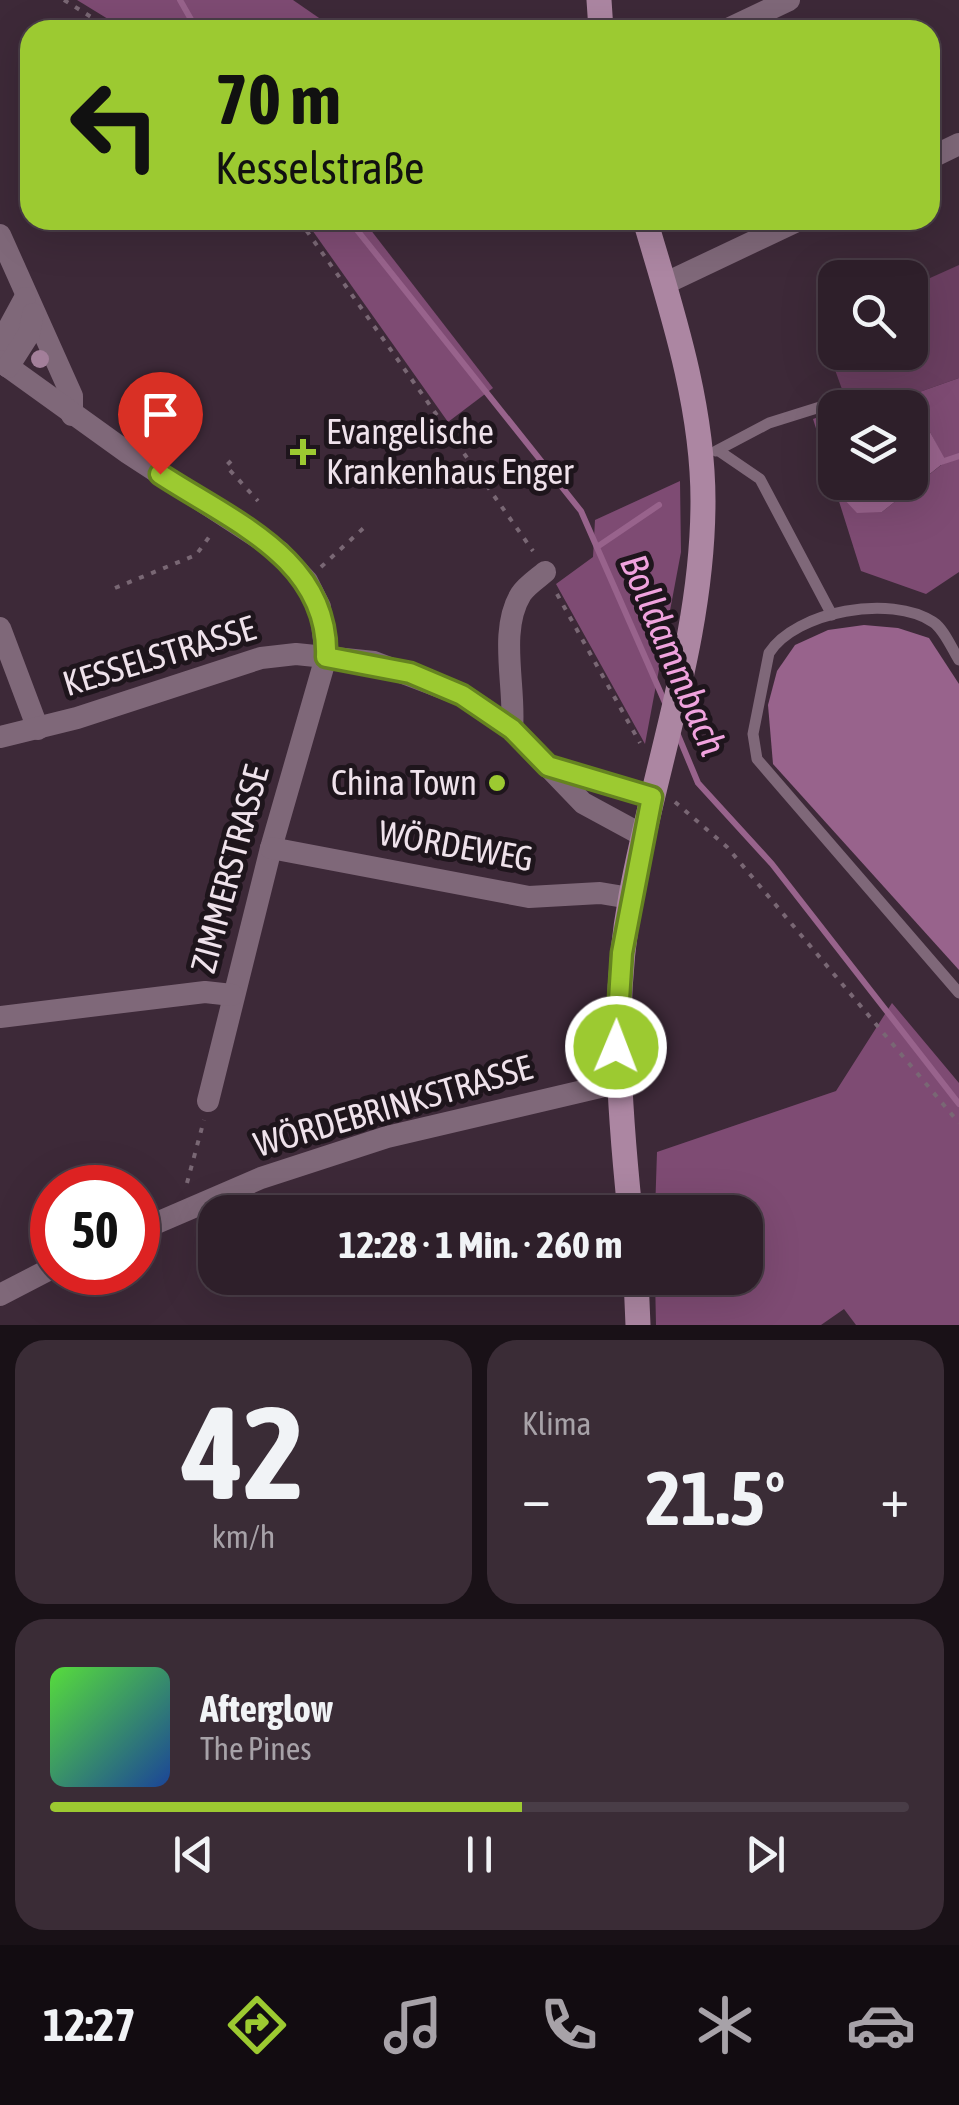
<!DOCTYPE html>
<html lang="de">
<meta charset="utf-8">
<style>
:root{--surface:#2e1f2a;--page:#3a2c36;--text:#f1f3f6;--muted:#a7a2a8;--line:#493d47;--accent:#9cca31}
body{margin:0;font-family:"Asap Condensed",sans-serif;background:var(--page);color:var(--text);height:100vh;display:flex;flex-direction:column;font-size:38px;white-space:nowrap}
*{box-sizing:border-box;margin:0}
p{font-size:32px;color:var(--muted)}
.icon{flex:none;width:55px;height:55px;fill:none;stroke:currentColor;stroke-width:2;stroke-linecap:round;stroke-linejoin:round}
.map{position:relative;height:1325px;overflow:hidden}
.sheet{display:flex;flex-direction:column;gap:15px;padding:15px;background:#191117;flex:1}
.sheet>*{flex:none}
.banner{position:absolute;left:20px;top:20px;width:920px;height:210px;border-radius:30px;box-shadow:0 10px 40px #0002,0 0 0 2px var(--line);background:#9cca31;color:#111;overflow:hidden}
.buttons{position:absolute;left:818px;top:260px;display:grid;gap:20px}
.buttons a{display:grid;place-items:center;width:110px;height:110px;border-radius:20px;background:var(--surface);box-shadow:0 10px 40px #0002,0 0 0 2px var(--line);font-size:50px}
.speed{position:absolute;left:30px;top:1165px;display:flex;gap:20px;font-size:50px;font-weight:700;text-align:center}
.speed>*{display:grid;place-content:center;width:130px;height:130px;border-radius:50%;background:var(--surface);box-shadow:0 10px 40px #0002,0 0 0 2px var(--line);line-height:1}
.speed .limit{border:15px solid #d22;background:#fff;color:#111}
.pin{position:absolute;display:grid;place-items:center;width:85px;height:85px;color:#fff;margin:-102px -42px;border-radius:50% 50% 50% 0;rotate:-45deg;box-shadow:0 0 10px #0007}
.pin .icon{rotate:45deg}
.me{position:absolute;width:110px;margin:-55px;rotate:1deg;stroke-linejoin:round;filter:drop-shadow(0 0 8px #0008)}
.turn{display:flex;align-items:center;gap:35px;height:210px;padding:0 30px;font-size:45px}
.turn .icon{width:130px;height:130px;stroke-width:2.5}
.turn b{display:block;font-size:70px;line-height:85px}
.big{font-size:75px;font-weight:700;line-height:1.1}
.sheet .widget{flex:1;display:flex;flex-direction:column;justify-content:center;gap:15px;min-width:0;padding:0 35px;border-radius:30px;background:var(--page)}
.sheet .dial{align-items:center;gap:0}
.dial b{font-size:130px;line-height:1}
.song{display:flex;align-items:center;gap:30px}
.cover{width:120px;height:120px;border-radius:15px;background:linear-gradient(135deg,hsl(110 70% 55%),hsl(220 70% 35%))}
.played{height:10px;border-radius:5px;background:linear-gradient(90deg,var(--accent) 55%,var(--line) 55%)}
.keys{display:flex;justify-content:space-around;direction:ltr}
.heat{display:flex;justify-content:space-between;align-items:center;font-size:55px;direction:ltr}
.sheet .tiles{flex:1;display:grid;gap:15px;grid-template-columns:1fr 1fr}
.widget:last-child{grid-column:span 2}
.trip{position:absolute;left:198px;top:1195px;width:565px;height:100px;border-radius:30px;background:var(--surface);box-shadow:0 10px 40px #0002,0 0 0 2px var(--line);font-weight:700;line-height:100px;text-align:center}
.menu{display:flex;height:160px;justify-content:space-around;align-items:center;background:#120c11;color:var(--muted)}
.menu .icon{width:70px;height:70px}
.menu .current{color:var(--accent)}
.menu b{font-size:45px;color:var(--text)}
.map>svg:first-child{display:block}
.green{fill:#6a3e60}
.forest{fill:#7e4b73}
.water{fill:#98638c}
.lines{fill:none;stroke-linecap:round;stroke-linejoin:round}
.stream{stroke:#98638c;stroke-width:6}
.path{stroke:#796774;stroke-width:4;stroke-dasharray:5 8;stroke-linecap:butt}
.service{stroke:#7f6879;stroke-width:11}
.minor{stroke:#7f6879;stroke-width:22}
.secondary{stroke:#ac86a2;stroke-width:25}
.tree{fill:#a37f9a}
.route-casing{stroke:#658320;stroke-width:25}
.route{stroke:#9cca31;stroke-width:18}
.poi-dot{fill:#9cca31;stroke:#1e151c;stroke-width:4}
.labels{text-anchor:middle;stroke-width:10;stroke-linejoin:round;paint-order:stroke}
.poi-label{font-size:35px;fill:#efe2eb;stroke:#1e151c;text-anchor:start}
.street-label{font-size:35px;fill:#efe2eb;stroke:#1e151c}
.water-label{font-size:38px;font-style:italic;fill:#f0a3de;stroke:#1e151c}
</style>
<div class="map">
<svg width="959" height="1325" viewBox="0 0 959 1325">
<rect width="100%" height="100%" fill="#3d2938"/>
<polygon class="green" points="959,265 959,378 894,401 848,406 820,328 835,321 835,352 910,352 910,287"/>
<g class="forest">
<polygon points="77,0 293,0 335,29 126,30"/>
<polygon points="305,220 363,220 493,388 448,422"/>
<polygon points="959,378 959,572 926,594 861,571 813,419 835,411 835,457 831,460 842,497 882,512 945,462 930,432 910,432 910,408 843,407 894,401"/>
<polygon points="680,481 681,552 645,744 556,584 593,557 595,520"/>
<polygon points="892,1003 959,1083 959,1325 856,1325 844,1309 821,1325 656,1325 655,1278 745,1278 745,1212 655,1212 657,1152 836,1091"/>
</g>
<g class="water">
<polygon points="910,432 930,432 946,461 882,512 857,513 842,497 837,483 910,482"/>
<polygon points="864,625 898,628 929,638 959,684 959,970 773,764 768,705 777,671 795,645 828,630"/>
</g>
<g class="lines">
<g class="stream">
<polyline points="180,0 197,30"/>
<polyline points="349,220 581,511 666,705"/>
<polyline points="941,462 959,456"/>
<polyline points="597,547 659,505"/>
<polyline points="678,735 698,783 772,864 959,1104"/>
</g>
<g class="path">
<polyline points="64,0 112,30"/>
<polyline points="299,220 533,551"/>
<polyline points="231,461 226,466 258,501"/>
<polyline points="321,567 368,524"/>
<polyline points="115,588 196,555 212,533"/>
<polyline points="557,594 640,743"/>
<polyline points="675,802 727,847 959,1123"/>
<polyline points="187,1183 204,1120"/>
</g>
<g class="service">
<polyline points="716,451 769,423 836,402"/>
<polyline points="719,451 760,479 832,615"/>
<path d="M 959,660 C 952,649 944,629 933,622 C 891,594 796,611 769,653 L 753,734 L 757,759 L 959,993"/>
</g>
<g class="minor">
<polyline points="726,30 789,0"/>
<polyline points="930,158 959,144"/>
<polyline points="0,235 72,396 72,415"/>
<polyline points="664,284 799,220"/>
<polyline points="0,344 25,298"/>
<polyline points="0,361 128,453 280,552 307,581 320,607 326,657 271,848 208,1101"/>
<polyline points="8,367 29,334 33,314"/>
<polyline points="0,628 38,729"/>
<path d="M 512,729 C 516,688 498,631 521,594 C 526,586 538,578 545,572"/>
<polyline points="0,737 77,718 261,658 296,654 374,662 461,695 512,729 583,803 642,835"/>
<polyline points="550,767 653,797"/>
<polyline points="271,848 529,897 600,893 630,898"/>
<polyline points="0,1017 205,992 232,995"/>
<polyline points="138,1231 261,1178 387,1137 617,1083"/>
<polyline points="0,1295 52,1268"/>
</g>
<g class="secondary">
<polyline points="599,0 601,30"/>
<path d="M 630,1212 C 619,1105 611,1003 631,896 C 655,764 703,637 703,501 C 703,405 672,311 645,220"/>
<polyline points="636,1278 638,1325"/>
</g>
</g>
<circle class="tree" cx="40" cy="359" r="9"/>
<g class="lines">
<defs>
<path id="route" d="M 160,474 C 230,520 330,559 326,657 L 410,673 L 462,695 L 512,729 L 548,766 L 652,797 L 622,953 L 616,1047"/>
</defs>
<use href="#route" class="route-casing"/>
<use href="#route" class="route"/>
</g>
<g class="poi-dot">
<path d="M298 437h10v10h10v10h-10v10h-10v-10h-10v-10h10z"/>
<circle cx="497" cy="783" r="10"/>
</g>
<g class="labels">
<g class="poi-label">
<text x="326" y="444">Evangelische<tspan x="326" dy="40">Krankenhaus Enger</tspan></text>
<text x="477" y="795" text-anchor="end">China Town</text>
</g>
<g class="street-label">
<text transform="translate(159 656) rotate(-17)" y="12">KESSELSTRASSE</text>
<text transform="translate(456 846) rotate(10)" y="12">WÖRDEWEG</text>
<text transform="translate(230 869) rotate(-75)" y="12">ZIMMERSTRASSE</text>
<text transform="translate(393 1106) rotate(-16)" y="12">WÖRDEBRINKSTRASSE</text>
</g>
<g class="water-label">
<text transform="translate(673 655) rotate(67)" y="13">Bolldammbach</text>
</g>
</g>
</svg>
<div class="buttons">
<a><svg class="icon" aria-label="search" viewBox="0 0 24 24"><circle cx="10" cy="10" r="6"/><path d="M15 15l6 6"/></svg></a>
<a><svg class="icon" aria-label="layers" viewBox="0 0 24 24"><path d="M12 4l9 5-9 5-9-5zM3 14l9 5 9-5"/></svg></a>
</div>
<div class="speed"><div class="limit">50</div></div>
<div class="pin" style="left:160px;top:474px;background:#d93025"><svg class="icon" aria-label="arrive" viewBox="0 0 24 24"><path d="M6 21V4h12l-3 4 3 4H6"/></svg></div>
<svg class="me" style="left:616px;top:1047px" viewBox="-20 -20 40 40"><circle r="17" fill="#9cca31" stroke="#fff" stroke-width="3"/><path d="M0-11L8 9 0 5-8 9z" fill="#fff"/></svg>
<div class="trip">12:28 · 1 Min. · 260 m</div>
<div class="banner">
<div class="turn"><svg class="icon" aria-label="left" viewBox="0 0 24 24"><path d="M17 20v-9H6M10 6l-5 5 5 5"/></svg><div><b>70 m</b>Kesselstraße</div></div>
</div>
</div>
<section class="sheet">
<div class="tiles">
<div class="widget dial"><b>42</b><p>km/h</p></div>
<div class="widget"><p>Klima</p>
<div class="heat"><a>−</a><b class="big">21.5°</b><a>+</a></div>
</div>
<div class="widget">
<div class="song"><i class="cover"></i><div><b>Afterglow</b><p>The Pines</p></div></div>
<div class="played"></div>
<div class="keys"><svg class="icon" aria-label="previous" viewBox="0 0 24 24"><path d="M18 5L8 12l10 7zM5 5v14"/></svg><svg class="icon" aria-label="pause" viewBox="0 0 24 24"><path d="M8 5v14M16 5v14"/></svg><svg class="icon" aria-label="next" viewBox="0 0 24 24"><path d="M6 5l10 7-10 7zM19 5v14"/></svg></div>
</div>
</div>
</section>
<nav class="menu">
<b>12:27</b>
<svg class="icon current" aria-label="directions" viewBox="0 0 24 24"><path d="M12 3l9 9-9 9-9-9zM9 14v-3h6M13 9l2 2-2 2"/></svg>
<svg class="icon" aria-label="music" viewBox="0 0 24 24"><path d="M9 18V5l10-2v13"/><circle cx="6" cy="18" r="3"/><circle cx="16" cy="16" r="3"/></svg>
<svg class="icon" aria-label="phone" viewBox="0 0 24 24"><path d="M5 4h4l2 5-3 2q2 4 5 5l2-3 5 2v4C11 20 4 13 5 4z"/></svg>
<svg class="icon" aria-label="climate" viewBox="0 0 24 24"><path d="M12 3v18M4 7l16 10M4 17L20 7"/></svg>
<svg class="icon" aria-label="car" viewBox="0 0 24 24"><path d="M5 17H2v-5l4-1 3-4h7l3 4 3 1v5h-3M9 17h6M6 11h13"/><circle cx="7" cy="17" r="2"/><circle cx="17" cy="17" r="2"/></svg>
</nav>
